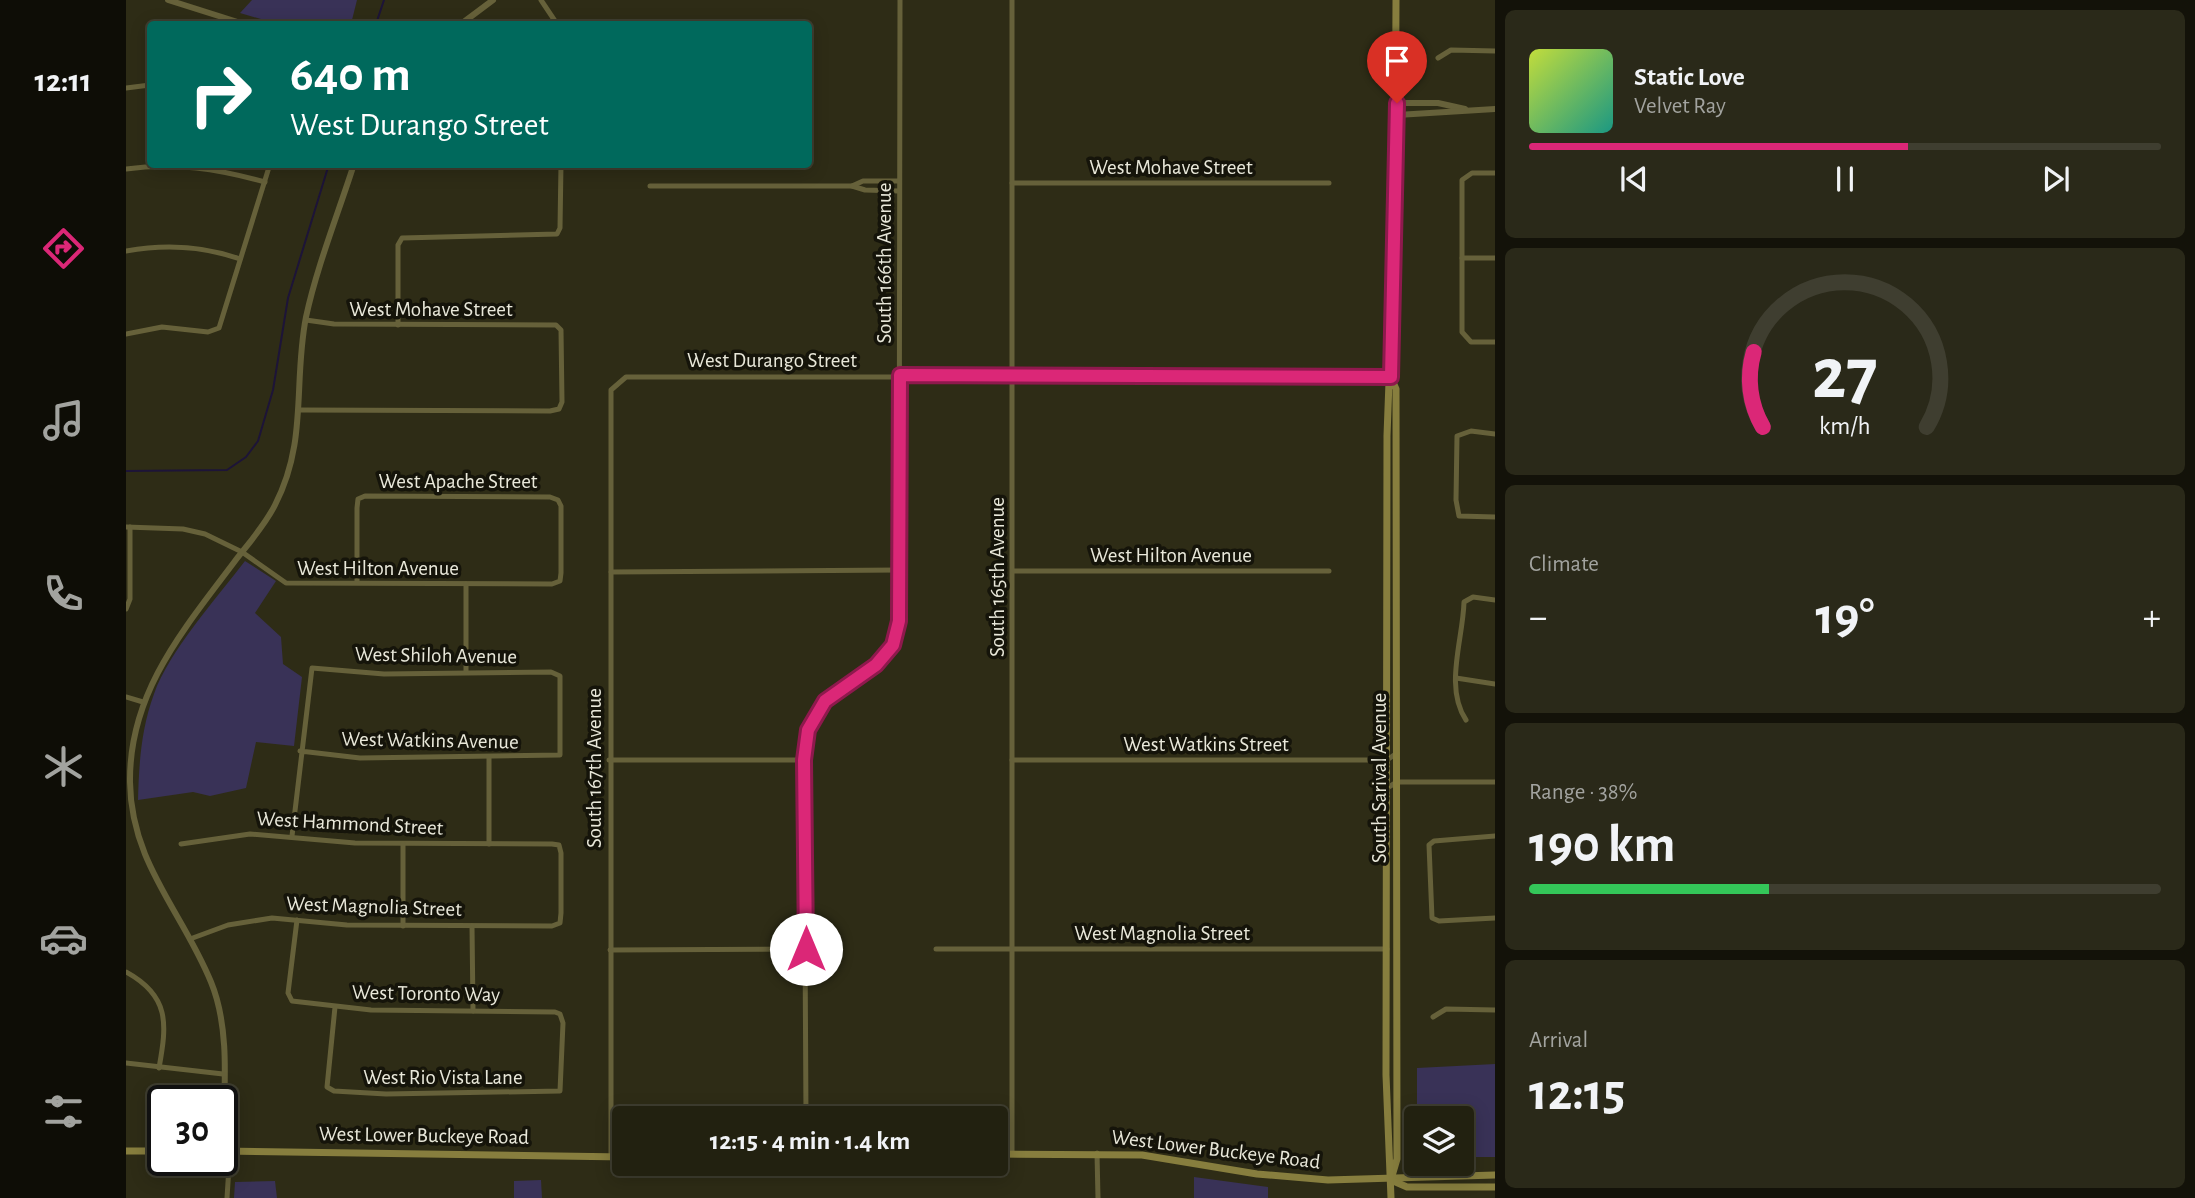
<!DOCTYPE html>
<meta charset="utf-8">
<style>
:root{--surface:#222110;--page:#2a2919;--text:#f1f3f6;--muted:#a2a39f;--line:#3f3e30;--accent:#db2777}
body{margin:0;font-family:"Alegreya Sans",sans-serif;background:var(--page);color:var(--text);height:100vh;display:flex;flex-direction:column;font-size:26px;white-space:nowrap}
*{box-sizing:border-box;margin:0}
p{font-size:23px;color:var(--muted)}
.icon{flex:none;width:38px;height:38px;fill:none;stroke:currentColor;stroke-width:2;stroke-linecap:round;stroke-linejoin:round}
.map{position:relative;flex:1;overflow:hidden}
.panel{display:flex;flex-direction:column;gap:10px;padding:10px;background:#131209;width:700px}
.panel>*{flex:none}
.top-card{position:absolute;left:21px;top:21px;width:665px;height:147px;border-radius:7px;box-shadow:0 4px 18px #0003,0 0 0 2px var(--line);background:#00695c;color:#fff;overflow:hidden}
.tools{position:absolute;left:1278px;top:1106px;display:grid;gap:14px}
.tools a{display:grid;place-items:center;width:70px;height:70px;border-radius:7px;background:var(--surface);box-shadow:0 4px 18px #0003,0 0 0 2px var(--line);font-size:35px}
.speed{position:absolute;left:21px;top:1085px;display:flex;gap:14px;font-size:35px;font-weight:700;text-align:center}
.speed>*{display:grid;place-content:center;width:91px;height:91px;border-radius:50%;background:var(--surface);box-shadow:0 4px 18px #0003,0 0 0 2px var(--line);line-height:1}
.speed .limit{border:4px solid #111;border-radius:10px;background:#fff;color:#111}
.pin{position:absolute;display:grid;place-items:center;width:60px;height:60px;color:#fff;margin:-72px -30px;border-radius:50% 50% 50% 0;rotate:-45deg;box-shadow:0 0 7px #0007}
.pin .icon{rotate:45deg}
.me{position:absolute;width:77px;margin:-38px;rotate:0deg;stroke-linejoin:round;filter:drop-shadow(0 0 5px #0008)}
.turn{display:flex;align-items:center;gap:24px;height:147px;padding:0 28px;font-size:32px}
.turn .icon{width:91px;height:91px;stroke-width:2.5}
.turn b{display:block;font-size:49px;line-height:60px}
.big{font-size:52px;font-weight:700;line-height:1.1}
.panel .card{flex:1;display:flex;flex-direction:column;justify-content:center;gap:10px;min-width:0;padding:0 24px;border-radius:10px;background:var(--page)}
.panel .dial{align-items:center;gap:0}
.dial svg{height:182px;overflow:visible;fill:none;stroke:var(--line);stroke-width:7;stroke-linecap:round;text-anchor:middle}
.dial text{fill:var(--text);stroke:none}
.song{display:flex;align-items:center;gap:21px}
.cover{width:84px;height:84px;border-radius:10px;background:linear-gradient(135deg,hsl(70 70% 55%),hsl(170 70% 35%))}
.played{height:7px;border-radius:4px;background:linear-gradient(90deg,var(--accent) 60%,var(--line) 60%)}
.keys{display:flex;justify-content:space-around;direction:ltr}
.heat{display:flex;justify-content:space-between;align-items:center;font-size:38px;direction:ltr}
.charge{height:10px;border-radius:5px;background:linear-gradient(90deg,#34c759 38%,var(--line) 0)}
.trip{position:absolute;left:486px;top:1106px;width:396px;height:70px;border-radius:7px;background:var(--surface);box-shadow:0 4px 18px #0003,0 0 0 2px var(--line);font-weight:700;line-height:70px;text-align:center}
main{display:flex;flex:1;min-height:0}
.menu{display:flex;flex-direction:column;width:126px;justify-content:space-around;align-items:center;background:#0e0d06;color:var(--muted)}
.menu .icon{width:49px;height:49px}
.menu .active{color:var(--accent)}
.menu b{font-size:32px;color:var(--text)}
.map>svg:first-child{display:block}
.green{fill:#393257}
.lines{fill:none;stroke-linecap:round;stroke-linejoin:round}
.stream{stroke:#1d1438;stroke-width:2}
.minor{stroke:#66613a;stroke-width:5}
.tertiary{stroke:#66613a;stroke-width:6}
.secondary{stroke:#877e3e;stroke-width:7}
.route-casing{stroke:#8e194d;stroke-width:18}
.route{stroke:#db2777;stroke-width:12}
.labels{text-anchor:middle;stroke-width:7;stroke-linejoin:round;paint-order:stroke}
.street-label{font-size:21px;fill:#e9e8da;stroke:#15140a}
</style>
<main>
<nav class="menu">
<b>12:11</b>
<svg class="icon active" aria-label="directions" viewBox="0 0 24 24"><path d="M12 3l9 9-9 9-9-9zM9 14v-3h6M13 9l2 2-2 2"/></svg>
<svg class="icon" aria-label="music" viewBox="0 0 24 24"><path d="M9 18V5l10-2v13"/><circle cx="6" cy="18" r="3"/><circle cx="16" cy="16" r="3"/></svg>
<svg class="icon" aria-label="phone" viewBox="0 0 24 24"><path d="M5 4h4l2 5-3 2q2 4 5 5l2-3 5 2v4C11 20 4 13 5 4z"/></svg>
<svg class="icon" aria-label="climate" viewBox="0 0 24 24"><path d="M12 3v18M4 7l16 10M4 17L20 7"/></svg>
<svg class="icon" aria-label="car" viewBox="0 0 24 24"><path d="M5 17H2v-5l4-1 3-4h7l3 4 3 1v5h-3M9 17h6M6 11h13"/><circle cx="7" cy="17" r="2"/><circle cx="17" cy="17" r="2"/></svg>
<svg class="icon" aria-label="filters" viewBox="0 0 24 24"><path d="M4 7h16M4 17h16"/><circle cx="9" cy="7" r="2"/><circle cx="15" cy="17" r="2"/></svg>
</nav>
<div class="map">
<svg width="1369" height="1198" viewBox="0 0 1369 1198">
<rect width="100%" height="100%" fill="#2e2c16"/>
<g class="green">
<polygon points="126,0 231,0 225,24 152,24 114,13"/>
<path d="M 119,561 L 150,581 L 129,613 L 155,637 L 157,664 L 176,677 L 168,746 L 130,742 L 120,788 L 84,796 L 67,792 L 12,800 C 13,764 15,729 28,694 C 43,651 91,598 119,561 Z"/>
<polygon points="1369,1064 1369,1157 1335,1157 1335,1118 1291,1118 1291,1068"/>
<polygon points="1068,1177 1142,1187 1142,1198 1068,1198"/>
<polygon points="415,1180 416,1198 388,1198 388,1181"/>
<polygon points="149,1181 151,1198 108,1198 109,1182"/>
</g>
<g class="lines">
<g class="stream">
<polyline points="250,24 258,0"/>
<polyline points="0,471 101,470 120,457 132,441 147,390 162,298 203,164"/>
</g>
<g class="minor">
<polyline points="415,0 431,24"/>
<polyline points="886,0 886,1154"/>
<polyline points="1312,58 1325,50 1369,51"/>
<polyline points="0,88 24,85"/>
<path d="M 0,169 C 48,162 92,169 139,182"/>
<polyline points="1369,173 1346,173 1336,180 1336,332 1345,342 1369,342"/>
<polyline points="886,183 1203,183"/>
<polyline points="524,186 726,186 739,190 773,191"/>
<polyline points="726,186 737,181 773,181"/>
<path d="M 0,251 C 39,244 77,246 114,259"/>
<polyline points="1336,258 1369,258"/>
<polyline points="272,325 272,245 276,238 431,234 434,228 435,164"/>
<polyline points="0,334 36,327 82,332 93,328 144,164"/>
<polyline points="174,410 424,411 433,409 436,402 435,330 430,325 208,324 180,320"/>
<polyline points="1369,434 1345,431 1331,436 1330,500 1333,516 1369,517"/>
<polyline points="0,527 57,529 79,534 116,552 160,583 426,584 434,581 435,573 435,506 432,500 424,497 239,496 232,499 231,508 231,583"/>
<polyline points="887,571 1203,571"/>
<polyline points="485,572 774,570"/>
<polyline points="340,584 340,671"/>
<polyline points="0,609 4,599 4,527"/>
<polyline points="1330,678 1369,684"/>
<polyline points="0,697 17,702"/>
<path d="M 1340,720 C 1318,687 1337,640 1338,602 L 1347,597 L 1369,600"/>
<polyline points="363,758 363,844"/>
<polyline points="483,760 678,760"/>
<polyline points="886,760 1261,760 1271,753"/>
<polyline points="1261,788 1271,782 1369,782"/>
<polyline points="166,836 186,668 258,674 425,672 434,676 434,755 234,758 174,751"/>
<polyline points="1369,836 1308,841 1303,845 1306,918 1313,921 1369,918"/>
<polyline points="55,844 124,834 229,843 426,844 433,845 435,853 435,913 434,923 426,926 221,925 146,918 102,925 64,939"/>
<polyline points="171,920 162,993 166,1001 245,1010 429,1012 434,1014 437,1023 434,1091 260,1094 208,1091 201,1087 209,1007"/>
<polyline points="277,926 277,844"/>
<polyline points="346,926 347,1011"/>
<polyline points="810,949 1261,949"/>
<polyline points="484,950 680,949"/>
<path d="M 0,972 C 44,996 41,1024 33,1068"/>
<polyline points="1307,1017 1320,1009 1369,1010"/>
<polyline points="0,1063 97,1074"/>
<path d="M 680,1118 L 678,760 C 679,750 679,737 683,728 C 707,678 758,680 773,621 L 774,0"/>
<polyline points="971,1153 972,1198"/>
<polyline points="485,1157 485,390 500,377 1265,377"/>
<polyline points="101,1198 104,1151"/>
</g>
<g class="tertiary">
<polyline points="42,0 118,24"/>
<polyline points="335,24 367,0"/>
<polyline points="1271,103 1312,103 1339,109"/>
<polyline points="1271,115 1369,109"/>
<path d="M 97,1151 C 97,1097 106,1033 85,982 C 56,911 5,863 4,782 C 3,692 58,629 109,561 C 123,543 139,525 149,505 C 182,441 167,383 180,317 C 191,266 212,214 228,164"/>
</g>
<g class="secondary">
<polyline points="1265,378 1270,389 1271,1159 1266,1176"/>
<polyline points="0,1151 37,1151"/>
<polyline points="96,1151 499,1157"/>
<polyline points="870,1154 1016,1155 1131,1174 1202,1180 1369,1175"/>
<polyline points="1265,1180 1281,1187 1369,1187"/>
<polyline points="1265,1198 1260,1075 1261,436 1269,219 1270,0"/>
</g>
</g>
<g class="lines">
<defs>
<polyline id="route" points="680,949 678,760 682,730 699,701 750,665 767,645 773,621 774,375 1265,377 1271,103"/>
</defs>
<use href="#route" class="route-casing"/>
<use href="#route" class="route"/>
</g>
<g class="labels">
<g class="street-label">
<text x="1045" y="174">West Mohave Street</text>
<text transform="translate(758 263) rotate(-90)" y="7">South 166th Avenue</text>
<text x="305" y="316">West Mohave Street</text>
<text x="646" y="367">West Durango Street</text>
<text x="332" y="488">West Apache Street</text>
<text x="1045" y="562">West Hilton Avenue</text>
<text x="252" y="575">West Hilton Avenue</text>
<text transform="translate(871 577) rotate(-90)" y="7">South 165th Avenue</text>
<text transform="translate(310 655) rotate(1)" y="7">West Shiloh Avenue</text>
<text transform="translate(304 740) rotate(1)" y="7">West Watkins Avenue</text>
<text x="1080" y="751">West Watkins Street</text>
<text transform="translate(468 768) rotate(-90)" y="7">South 167th Avenue</text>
<text transform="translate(1253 778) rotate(-90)" y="7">South Sarival Avenue</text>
<text transform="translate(224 823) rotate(3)" y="7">West Hammond Street</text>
<text transform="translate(248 906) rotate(2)" y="7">West Magnolia Street</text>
<text x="1036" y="940">West Magnolia Street</text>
<text transform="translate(300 993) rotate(1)" y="7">West Toronto Way</text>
<text x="317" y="1084">West Rio Vista Lane</text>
<text transform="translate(298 1135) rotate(1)" y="7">West Lower Buckeye Road</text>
<text transform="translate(1090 1149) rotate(7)" y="7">West Lower Buckeye Road</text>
</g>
</g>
</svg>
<div class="tools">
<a><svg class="icon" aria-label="layers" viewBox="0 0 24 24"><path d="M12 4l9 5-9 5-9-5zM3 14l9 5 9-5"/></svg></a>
</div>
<div class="speed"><div class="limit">30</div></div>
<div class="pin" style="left:1271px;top:103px;background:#d93025"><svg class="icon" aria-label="arrive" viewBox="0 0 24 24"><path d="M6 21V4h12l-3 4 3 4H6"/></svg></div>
<svg class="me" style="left:680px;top:949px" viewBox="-20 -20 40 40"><circle r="19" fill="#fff"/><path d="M0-13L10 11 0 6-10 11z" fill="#db2777"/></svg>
<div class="trip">12:15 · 4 min · 1.4 km</div>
<div class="top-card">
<div class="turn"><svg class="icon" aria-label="right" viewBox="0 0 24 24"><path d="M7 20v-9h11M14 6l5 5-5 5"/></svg><div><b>640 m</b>West Durango Street</div></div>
</div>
</div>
<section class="panel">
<div class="card">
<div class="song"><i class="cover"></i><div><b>Static Love</b><p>Velvet Ray</p></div></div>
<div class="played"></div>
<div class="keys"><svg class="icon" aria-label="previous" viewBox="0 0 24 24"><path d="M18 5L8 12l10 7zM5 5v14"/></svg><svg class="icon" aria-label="pause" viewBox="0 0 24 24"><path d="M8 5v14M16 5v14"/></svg><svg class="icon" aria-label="next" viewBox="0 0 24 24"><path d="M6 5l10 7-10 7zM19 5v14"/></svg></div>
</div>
<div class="card dial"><svg viewBox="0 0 100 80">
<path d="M14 69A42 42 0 1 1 86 69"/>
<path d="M14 69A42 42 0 0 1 10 36" stroke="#db2777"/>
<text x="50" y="56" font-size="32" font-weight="700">27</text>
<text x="50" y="72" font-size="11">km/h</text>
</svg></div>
<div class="card"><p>Climate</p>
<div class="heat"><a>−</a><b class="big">19°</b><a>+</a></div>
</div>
<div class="card"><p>Range · 38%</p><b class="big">190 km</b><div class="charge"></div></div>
<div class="card"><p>Arrival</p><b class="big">12:15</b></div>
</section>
</main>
